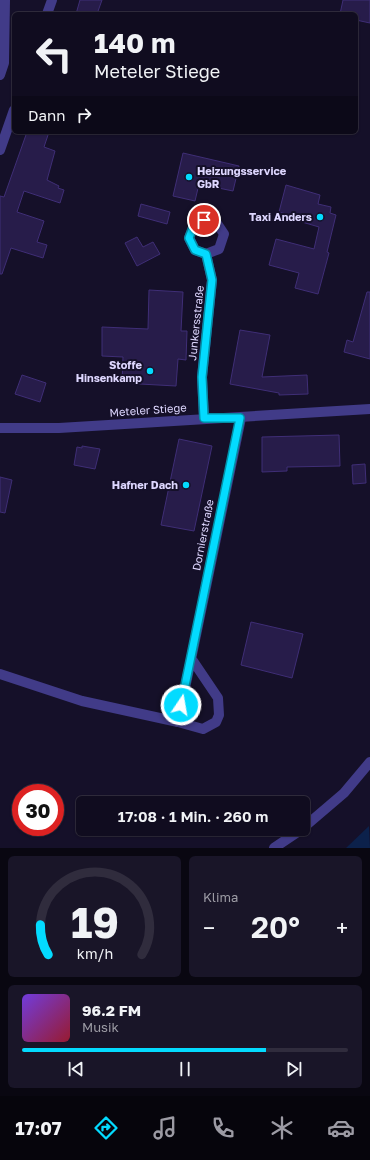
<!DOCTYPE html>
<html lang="de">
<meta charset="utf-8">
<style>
:root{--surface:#100c1f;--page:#191528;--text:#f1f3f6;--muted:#9c9ba4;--line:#302c3d;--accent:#03dbff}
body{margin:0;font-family:"Golos Text",sans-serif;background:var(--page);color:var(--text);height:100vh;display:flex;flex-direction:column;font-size:15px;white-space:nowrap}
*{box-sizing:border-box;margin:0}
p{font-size:13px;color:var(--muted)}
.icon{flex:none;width:22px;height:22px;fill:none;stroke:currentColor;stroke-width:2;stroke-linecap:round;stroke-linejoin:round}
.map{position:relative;height:848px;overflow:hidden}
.drawer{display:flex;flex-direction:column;gap:8px;padding:8px;background:#090711;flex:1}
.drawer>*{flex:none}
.hud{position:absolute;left:12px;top:12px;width:346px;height:122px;border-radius:6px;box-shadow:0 1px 3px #0004,0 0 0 1px var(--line);background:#100c1f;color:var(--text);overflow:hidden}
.speed{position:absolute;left:12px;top:784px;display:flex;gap:8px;font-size:20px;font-weight:700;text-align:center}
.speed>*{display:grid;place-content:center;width:52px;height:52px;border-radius:50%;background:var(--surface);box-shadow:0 1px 3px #0004,0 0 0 1px var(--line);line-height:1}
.speed .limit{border:6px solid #d22;background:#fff;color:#111}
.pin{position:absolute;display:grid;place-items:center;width:34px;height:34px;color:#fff;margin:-17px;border:2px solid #fff;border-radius:50%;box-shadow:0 1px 4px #0007}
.me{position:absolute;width:44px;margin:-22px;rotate:12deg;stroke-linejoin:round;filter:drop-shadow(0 0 3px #0008)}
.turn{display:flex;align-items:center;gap:14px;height:84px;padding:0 16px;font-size:18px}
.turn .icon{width:52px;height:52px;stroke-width:2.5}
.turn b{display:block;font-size:28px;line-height:34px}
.then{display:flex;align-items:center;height:38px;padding:0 16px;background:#0003;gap:8px;font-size:15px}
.big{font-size:30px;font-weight:600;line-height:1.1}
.drawer .widget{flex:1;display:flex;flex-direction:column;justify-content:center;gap:6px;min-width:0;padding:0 14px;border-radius:6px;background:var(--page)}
.drawer .dial{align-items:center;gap:0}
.dial svg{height:104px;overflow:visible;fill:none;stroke:var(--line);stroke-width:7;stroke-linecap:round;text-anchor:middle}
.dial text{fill:var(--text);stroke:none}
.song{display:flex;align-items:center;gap:12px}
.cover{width:48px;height:48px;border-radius:6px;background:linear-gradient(135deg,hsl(260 70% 55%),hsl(350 70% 35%))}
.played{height:4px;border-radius:2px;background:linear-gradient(90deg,var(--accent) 75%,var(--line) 75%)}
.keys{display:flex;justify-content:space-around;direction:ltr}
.heat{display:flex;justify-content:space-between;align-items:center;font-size:22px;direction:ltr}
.drawer .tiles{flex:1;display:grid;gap:8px;grid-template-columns:1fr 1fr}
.widget:last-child{grid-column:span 2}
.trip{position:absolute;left:76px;top:796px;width:234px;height:40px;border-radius:6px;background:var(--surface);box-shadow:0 1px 3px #0004,0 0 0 1px var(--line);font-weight:600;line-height:40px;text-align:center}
.tab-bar{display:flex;height:64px;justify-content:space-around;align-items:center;background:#06050c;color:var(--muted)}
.tab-bar .icon{width:28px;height:28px}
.tab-bar .selected{color:var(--accent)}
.tab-bar b{font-size:18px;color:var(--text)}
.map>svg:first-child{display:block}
.water{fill:#0c214b}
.building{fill:#271c4a;stroke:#3f2e76}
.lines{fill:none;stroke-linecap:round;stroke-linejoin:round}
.minor{stroke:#413b88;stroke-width:10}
.route-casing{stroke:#028ea6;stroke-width:10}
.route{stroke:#03dbff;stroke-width:7}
.poi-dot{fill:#03dbff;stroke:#151029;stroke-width:1.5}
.labels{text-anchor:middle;stroke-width:4;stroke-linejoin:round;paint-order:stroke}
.poi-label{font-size:11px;font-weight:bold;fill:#ded7ff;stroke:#151029;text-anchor:end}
.street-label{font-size:11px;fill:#ded7ff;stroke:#151029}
</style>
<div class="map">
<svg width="370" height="848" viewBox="0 0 370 848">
<rect width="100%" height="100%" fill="#151029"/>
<polygon class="water" points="369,826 370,848 346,848"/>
<g class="building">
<polygon points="80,0 102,0 97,14 76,14"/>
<polygon points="343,0 370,0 370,23 356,20 356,14 340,14"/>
<polygon points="27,132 49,132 44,147 55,151 47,180 59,186 58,188 64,190 60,203 24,191 17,212 44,221 37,242 47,245 43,258 11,248 2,274 0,274 0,196 4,197"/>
<polygon points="183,153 239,166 233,191 199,184 195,201 173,196"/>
<polygon points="286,185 320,195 318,204 331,207 330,213 336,215 327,252 329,253 318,294 295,288 299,273 269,265 276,239 314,249 319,227 302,222 303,219 279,212"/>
<polygon points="141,204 170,212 167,224 138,216"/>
<polygon points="137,237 143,247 153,242 160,254 137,266 125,243"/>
<polygon points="149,290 183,292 181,331 187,331 186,360 178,359 176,386 122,383 123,357 102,356 102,327 148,329"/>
<polygon points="367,292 370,292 370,359 344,352 347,340 353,342"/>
<polygon points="240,330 270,335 262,377 307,375 308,394 279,395 279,393 230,384"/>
<polygon points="22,375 46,383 40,402 15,394"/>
<polygon points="339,435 340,466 287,467 287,471 262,472 262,437"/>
<polygon points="179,439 212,446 194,531 161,525"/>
<polygon points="82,446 100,449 95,469 74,465 77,447 82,448"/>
<polygon points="365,464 366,483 353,484 352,465"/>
<polygon points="0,477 12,480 5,513 0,512"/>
<polygon points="251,622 303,634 292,678 241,665"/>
</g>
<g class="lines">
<g class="minor">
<polyline points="47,14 52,0"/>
<polyline points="0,75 4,63 5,0"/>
<polyline points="0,150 14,110"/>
<polyline points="204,418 202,377 212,280 206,254 219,249 224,234 216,222 204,220 194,225 189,238 195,250 206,254"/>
<polyline points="0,428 59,428 370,409"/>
<polyline points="191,658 218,698 219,715 216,722 203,729 178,722 241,418"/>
<polyline points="0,674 82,701 178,722"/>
<polyline points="303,828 344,793 370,762"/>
<polyline points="274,848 302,829"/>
</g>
</g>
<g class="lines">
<defs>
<polyline id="route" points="181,705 240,418 204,418 202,377 212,280 206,254 195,250 189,238 194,225 204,220"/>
</defs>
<use href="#route" class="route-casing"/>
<use href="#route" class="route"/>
</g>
<g class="poi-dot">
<circle cx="189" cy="177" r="4"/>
<circle cx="320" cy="217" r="4"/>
<circle cx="150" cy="371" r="4"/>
<circle cx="186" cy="485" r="4"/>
</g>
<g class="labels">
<g class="poi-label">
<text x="197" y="175" text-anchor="start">Heizungsservice<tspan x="197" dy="13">GbR</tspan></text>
<text x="312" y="221">Taxi Anders</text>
<text x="142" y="369">Stoffe<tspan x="142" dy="13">Hinsenkamp</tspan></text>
<text x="178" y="489">Hafner Dach</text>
</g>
<g class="street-label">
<text transform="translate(196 323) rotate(-84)" y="4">Junkersstraße</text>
<text transform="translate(148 410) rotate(-4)" y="4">Meteler Stiege</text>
<text transform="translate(203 535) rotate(-79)" y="4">Dornierstraße</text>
</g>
</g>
</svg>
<div class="speed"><div class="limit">30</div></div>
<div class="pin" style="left:204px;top:220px;background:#d93025"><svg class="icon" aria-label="arrive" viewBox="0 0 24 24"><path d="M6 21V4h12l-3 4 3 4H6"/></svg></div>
<svg class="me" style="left:181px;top:705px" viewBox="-20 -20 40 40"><circle r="17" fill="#03dbff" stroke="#fff" stroke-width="3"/><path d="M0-11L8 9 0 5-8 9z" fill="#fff"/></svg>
<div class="trip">17:08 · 1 Min. · 260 m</div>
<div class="hud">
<div class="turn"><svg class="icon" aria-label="left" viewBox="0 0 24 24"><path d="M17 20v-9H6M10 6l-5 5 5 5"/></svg><div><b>140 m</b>Meteler Stiege</div></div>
<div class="then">Dann<svg class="icon" aria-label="right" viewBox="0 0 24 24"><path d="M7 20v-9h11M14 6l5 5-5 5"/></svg></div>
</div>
</div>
<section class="drawer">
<div class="tiles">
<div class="widget dial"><svg viewBox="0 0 100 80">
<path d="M14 69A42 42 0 1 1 86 69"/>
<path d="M14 69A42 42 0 0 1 8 46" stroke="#03dbff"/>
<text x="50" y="56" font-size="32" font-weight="700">19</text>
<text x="50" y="72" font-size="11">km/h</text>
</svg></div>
<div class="widget"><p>Klima</p>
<div class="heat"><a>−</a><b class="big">20°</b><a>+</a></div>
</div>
<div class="widget">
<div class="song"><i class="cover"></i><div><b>96.2 FM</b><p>Musik</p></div></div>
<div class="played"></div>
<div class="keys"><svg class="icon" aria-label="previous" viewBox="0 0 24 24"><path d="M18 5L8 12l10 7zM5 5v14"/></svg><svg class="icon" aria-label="pause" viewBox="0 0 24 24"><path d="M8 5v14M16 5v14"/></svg><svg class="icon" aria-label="next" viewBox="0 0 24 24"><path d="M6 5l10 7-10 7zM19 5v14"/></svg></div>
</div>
</div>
</section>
<nav class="tab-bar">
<b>17:07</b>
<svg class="icon selected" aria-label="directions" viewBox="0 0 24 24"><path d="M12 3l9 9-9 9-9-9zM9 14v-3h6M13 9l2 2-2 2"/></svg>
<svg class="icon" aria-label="music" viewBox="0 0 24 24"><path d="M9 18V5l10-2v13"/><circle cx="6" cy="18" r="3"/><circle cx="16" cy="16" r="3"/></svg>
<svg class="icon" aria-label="phone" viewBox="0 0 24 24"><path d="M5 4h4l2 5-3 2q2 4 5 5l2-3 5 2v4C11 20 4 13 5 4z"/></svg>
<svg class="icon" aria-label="climate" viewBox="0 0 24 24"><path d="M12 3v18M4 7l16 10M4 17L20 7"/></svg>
<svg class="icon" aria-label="car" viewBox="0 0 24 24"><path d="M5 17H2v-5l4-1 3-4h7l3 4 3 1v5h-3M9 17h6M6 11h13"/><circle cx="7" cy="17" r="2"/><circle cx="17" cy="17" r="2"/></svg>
</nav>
